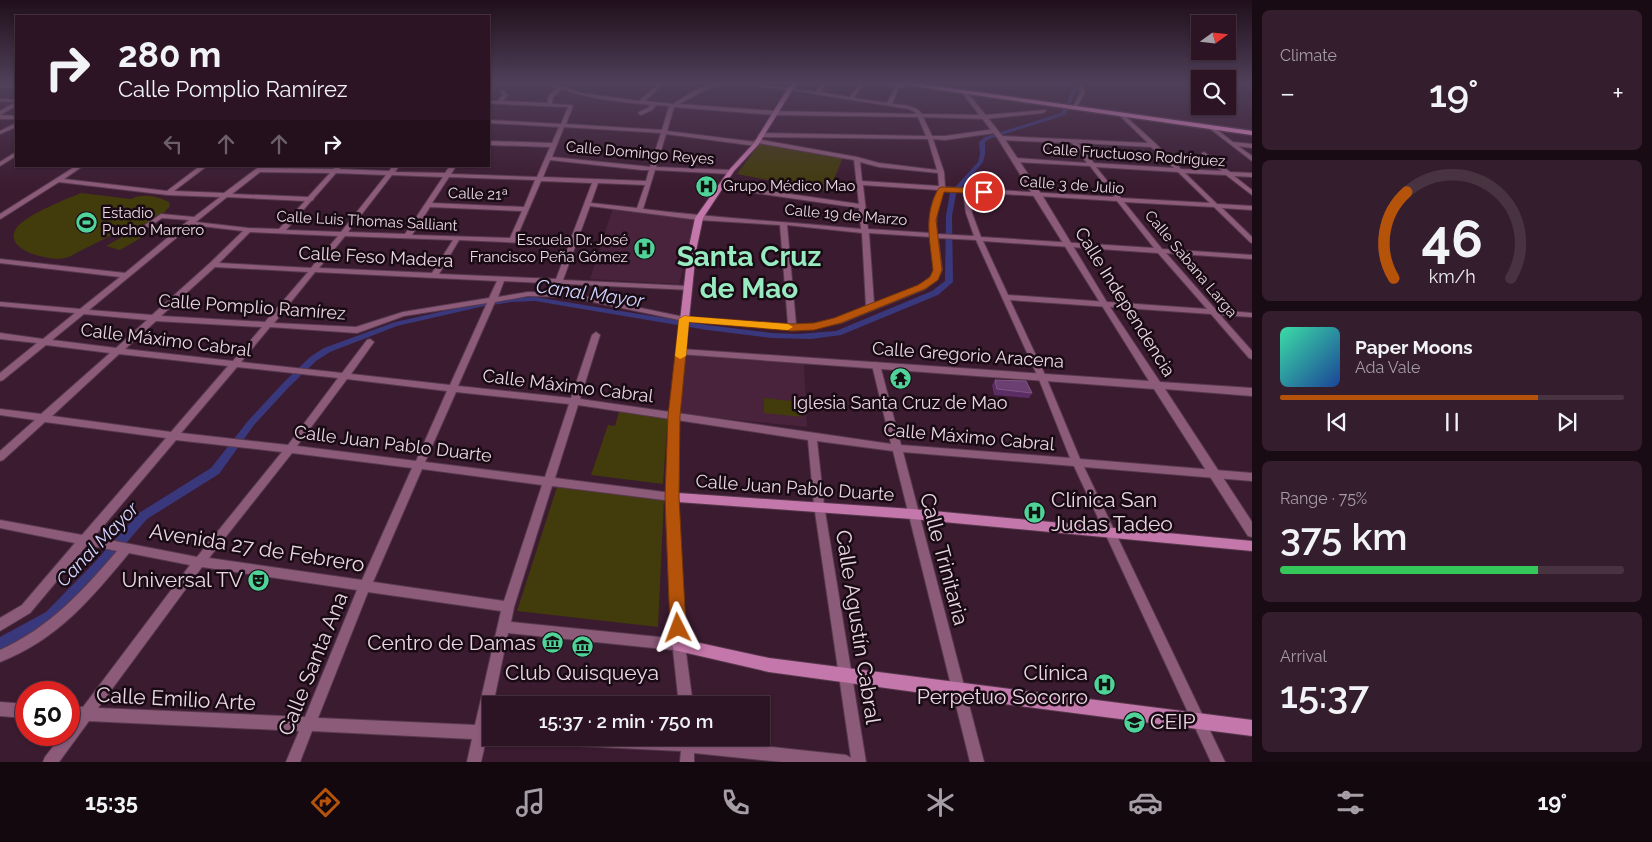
<!DOCTYPE html>
<meta charset="utf-8">
<style>
:root{--surface:#2c1424;--page:#341d2c;--text:#f1f3f6;--muted:#a69ea6;--line:#483341;--accent:#b45309}
body{margin:0;font-family:Raleway,sans-serif;background:var(--page);color:var(--text);height:100vh;display:flex;flex-direction:column;font-size:19px;white-space:nowrap}
*{box-sizing:border-box;margin:0}
p{font-size:16px;color:var(--muted)}
.icon{flex:none;width:28px;height:28px;fill:none;stroke:currentColor;stroke-width:2;stroke-linecap:round;stroke-linejoin:round}
.map{position:relative;flex:1;overflow:hidden}
.details{display:flex;flex-direction:column;gap:10px;padding:10px;background:#180b14;width:400px}
.details>*{flex:none}
.top-card{position:absolute;left:15px;top:15px;width:475px;height:152px;border-radius:0px;box-shadow:0 1px 4px #0004,0 0 0 1px var(--line);background:#2c1424;color:var(--text);overflow:hidden}
.needle{width:32px;rotate:75deg}
.buttons{position:absolute;left:1191px;top:15px;display:grid;gap:10px}
.buttons a{display:grid;place-items:center;width:45px;height:45px;border-radius:0px;background:var(--surface);box-shadow:0 1px 4px #0004,0 0 0 1px var(--line);font-size:25px}
.speed{position:absolute;left:15px;top:681px;display:flex;gap:10px;font-size:25px;font-weight:700;text-align:center}
.speed>*{display:grid;place-content:center;width:65px;height:65px;border-radius:50%;background:var(--surface);box-shadow:0 1px 4px #0004,0 0 0 1px var(--line);line-height:1}
.speed .limit{border:8px solid #d22;background:#fff;color:#111}
.pin{position:absolute;display:grid;place-items:center;width:42px;height:42px;color:#fff;margin:-21px;border:2px solid #fff;border-radius:50%;box-shadow:0 1px 5px #0007}
.me{position:absolute;width:55px;margin:-28px;rotate:357deg;stroke-linejoin:round;filter:drop-shadow(0 0 4px #0008)}
.turn{display:flex;align-items:center;gap:18px;height:105px;padding:0 20px;font-size:22px}
.turn .icon{width:65px;height:65px;stroke-width:2.5}
.turn b{display:block;font-size:35px;line-height:42px}
.lanes{display:flex;align-items:center;height:48px;padding:0 20px;background:#0003;justify-content:center;gap:25px;direction:ltr}
.lanes .off{opacity:.35}
.big{font-size:38px;font-weight:600;line-height:1.1}
.details .widget{flex:1;display:flex;flex-direction:column;justify-content:center;gap:8px;min-width:0;padding:0 18px;border-radius:8px;background:var(--page)}
.details .dial{align-items:center;gap:0}
.dial svg{height:130px;overflow:visible;fill:none;stroke:var(--line);stroke-width:7;stroke-linecap:round;text-anchor:middle}
.dial text{fill:var(--text);stroke:none}
.song{display:flex;align-items:center;gap:15px}
.cover{width:60px;height:60px;border-radius:8px;background:linear-gradient(135deg,hsl(160 70% 55%),hsl(220 70% 35%))}
.played{height:5px;border-radius:2px;background:linear-gradient(90deg,var(--accent) 75%,var(--line) 75%)}
.keys{display:flex;justify-content:space-around;direction:ltr}
.heat{display:flex;justify-content:space-between;align-items:center;font-size:28px;direction:ltr}
.charge{height:8px;border-radius:4px;background:linear-gradient(90deg,#34c759 75%,var(--line) 0)}
.trip{position:absolute;left:482px;top:696px;width:288px;height:50px;border-radius:0px;background:var(--surface);box-shadow:0 1px 4px #0004,0 0 0 1px var(--line);font-weight:600;line-height:50px;text-align:center}
.tabs{display:flex;height:80px;justify-content:space-around;align-items:center;background:#12080e;color:var(--muted)}
.tabs .icon{width:35px;height:35px}
.tabs .active{color:var(--accent)}
.tabs b{font-size:22px;color:var(--text)}
main{display:flex;flex:1;min-height:0}
.map>svg:first-child{display:block}
.built{fill:#48233b}
.green{fill:#423b0c}
.lines{fill:none;stroke-linecap:round;stroke-linejoin:round}
.canal{fill:#3a387c;fill-rule:evenodd}
.minor-casing{stroke:#57394d;stroke-width:2}
.tertiary-casing{stroke:#57394d;stroke-width:2}
.secondary-casing{stroke:#57394d;stroke-width:2}
.primary-casing{stroke:#57394d;stroke-width:3}
.minor{fill:#8c5b7a;fill-rule:evenodd}
.tertiary{fill:#8c5b7a;fill-rule:evenodd}
.secondary{fill:#c477aa;fill-rule:evenodd}
.primary{fill:#f08cce;fill-rule:evenodd}
.wall{fill:#5c2d64}
.building{fill:#6b3f71;stroke:#7f5783}
.route{fill:#b45309;stroke:#753606}
.slow{fill:#f59e0b}
.labels{text-anchor:middle;stroke-width:5;stroke-linejoin:round;paint-order:stroke}
.far-street-label{font-size:15px;fill:#ebd6e3;stroke:#190b14}
.far-poi-label{font-size:15px;fill:#ebd6e3;stroke:#190b14;text-anchor:start}
.street-label{font-size:18px;fill:#ebd6e3;stroke:#190b14}
.poi-label{font-size:18px;fill:#ebd6e3;stroke:#190b14}
.water-label{font-size:19px;font-style:italic;fill:#d0d4fd;stroke:#190b14}
.near-poi-label{font-size:21px;fill:#ebd6e3;stroke:#190b14;text-anchor:end}
.near-street-label{font-size:21px;fill:#ebd6e3;stroke:#190b14}
.town-label{font-size:28px;font-weight:bold;fill:#98eac0;stroke:#190b14}
</style>
<main>
<div class="map">
<svg width="1252" height="762" viewBox="0 0 1252 762">
<rect width="100%" height="100%" fill="#3b1b30"/>
<g class="built">
<polygon points="613,208 696,219 679,284 590,279"/>
<polygon points="684,355 804,364 807,427 679,414"/>
</g>
<g class="green">
<polygon points="760,143 843,157 829,192 737,174"/>
<path d="M 81,193 L 131,199 C 141,193 158,196 169,202 L 170,206 L 163,214 L 138,228 L 130,226 C 114,234 98,242 82,250 C 77,252 71,257 65,258 C 51,262 0,250 17,227 C 30,213 64,200 81,193 Z"/>
<polygon points="133,231 146,235 120,250 106,246"/>
<polygon points="764,398 801,402 802,417 764,413"/>
<polygon points="620,408 668,415 663,484 591,475 608,425 615,426"/>
<polygon points="558,484 664,499 658,627 517,611"/>
</g>
<g class="lines">
<g class="canal">
<polygon points="1064,82 1068,82 1076,89 1071,104 1065,115 989,139 985,142 985,154 983,162 956,194 952,216 953,282 938,295 841,335 811,339 772,338 707,330 535,301 511,302 480,307 397,326 330,352 316,361 289,387 254,425 219,474 147,519 102,571 54,620 0,650 0,637 46,612 94,563 139,513 211,468 248,421 283,383 310,357 324,348 395,322 480,303 511,298 535,297 707,325 772,333 798,334 836,331 932,291 945,281 946,216 950,193 978,162 980,154 979,142 985,137 1061,113 1067,104 1072,89"/>
<polygon points="1231,82 1235,82 1237,85 1233,86"/>
</g>
<defs>
<g id="minor">
<path d="M 542,82 L 547,82 L 582,93 L 639,101 L 661,82 L 665,82 L 645,101 L 673,104 L 699,88 L 724,82 L 739,82 L 816,92 L 822,82 L 826,82 L 820,92 L 850,97 L 860,82 L 864,82 L 854,98 L 887,103 L 896,85 L 898,84 L 900,85 L 892,104 C 902,105 916,105 922,114 L 985,115 L 1045,110 L 1046,111 L 1043,113 L 985,119 L 923,117 L 932,136 L 945,136 L 995,129 L 998,131 L 995,133 L 945,140 L 933,139 L 944,172 L 945,187 L 1114,197 L 1090,166 L 1015,162 L 1012,160 L 1015,158 L 1087,163 L 1072,143 L 1001,140 L 998,138 L 1001,136 L 1148,143 L 1119,115 L 1118,114 L 1121,112 L 1156,144 L 1181,169 L 1222,171 L 1202,155 L 1202,153 L 1204,152 L 1230,172 L 1252,173 L 1252,177 L 1234,176 L 1252,190 L 1252,195 L 1226,175 L 1185,173 L 1217,204 L 1252,206 L 1252,210 L 1222,208 L 1252,237 L 1252,243 L 1250,242 L 1214,207 L 1124,202 L 1162,249 L 1252,255 L 1252,259 L 1166,253 L 1216,310 L 1252,313 L 1252,317 L 1220,315 L 1252,351 L 1252,359 L 1249,358 L 1211,314 L 1010,300 L 1046,377 L 1080,459 L 1252,473 L 1252,481 L 1084,467 L 1225,762 L 1211,762 L 1074,466 L 903,452 L 984,762 L 970,762 L 893,451 L 817,441 L 824,505 L 866,762 L 782,762 L 694,753 L 694,762 L 680,762 L 681,751 L 558,745 L 553,743 L 551,738 L 695,738 L 695,739 L 846,755 L 851,758 L 814,505 L 808,440 L 578,405 L 555,478 L 672,493 L 676,494 L 677,497 L 676,500 L 672,501 L 552,486 L 514,607 L 511,622 L 679,639 L 683,641 L 685,645 L 693,705 L 679,705 L 673,650 L 508,633 L 493,705 L 491,705 L 489,726 L 491,726 L 491,738 L 496,738 L 491,740 L 486,740 L 481,762 L 467,762 L 472,739 L 312,731 L 300,762 L 286,762 L 299,731 L 89,721 L 59,762 L 43,762 L 45,757 L 62,735 L 69,735 L 69,726 L 73,720 L 69,720 L 69,706 L 83,707 L 190,565 L 129,553 C 90,600 58,639 0,662 L 0,650 C 49,628 83,591 117,551 L 87,545 L 30,613 L 0,631 L 0,618 L 22,605 L 75,543 L 0,528 L 0,520 L 82,535 L 166,438 L 45,422 L 3,460 L 0,461 L 0,451 L 35,420 L 0,415 L 0,409 L 41,414 L 110,353 L 46,345 L 3,380 L 0,381 L 0,373 L 37,343 L 0,339 L 0,333 L 43,339 L 75,313 L 0,306 L 0,302 L 80,309 L 120,277 L 0,263 L 0,259 L 125,273 L 189,220 L 162,218 L 149,227 L 145,227 L 145,225 L 161,214 L 194,217 L 220,197 L 168,195 L 59,182 L 2,218 L 0,219 L 0,214 L 76,166 L 83,166 L 64,179 L 167,191 L 200,166 L 207,166 L 174,191 L 224,193 L 260,166 L 267,166 L 265,168 L 333,169 L 337,166 L 340,168 L 339,169 L 389,171 L 393,166 L 399,166 L 395,172 L 445,173 L 450,166 L 456,166 L 451,174 L 537,177 L 550,147 L 489,145 L 489,141 L 552,143 L 559,127 L 489,123 L 489,120 L 561,124 L 568,107 L 499,104 L 489,103 L 489,101 L 498,101 L 503,95 L 500,91 L 502,90 L 508,95 L 503,101 L 547,103 L 549,95 L 558,88 ZM 731,83 L 790,90 L 909,109 L 915,112 L 916,114 L 775,111 L 679,104 L 709,88 ZM 562,89 C 590,99 621,102 651,105 L 648,108 L 639,112 L 638,113 L 641,115 L 652,110 L 656,105 L 669,106 L 662,130 L 566,124 L 573,106 L 571,105 L 552,104 L 553,97 ZM 674,107 L 775,115 L 918,117 L 926,136 L 761,133 L 758,135 L 761,137 L 928,139 L 937,170 L 879,163 L 857,157 L 757,139 L 754,141 L 756,142 L 667,131 ZM 564,127 L 661,133 L 650,167 L 642,166 L 552,157 ZM 666,134 L 756,146 L 759,144 L 758,143 L 854,160 L 859,204 L 720,184 L 717,186 L 720,188 L 859,208 L 861,229 C 789,222 716,218 643,209 L 655,170 L 730,174 L 733,172 L 730,170 L 656,167 ZM 1078,143 L 1151,147 L 1174,168 L 1094,163 ZM 550,160 L 642,170 L 649,170 L 646,181 L 543,177 ZM 860,162 L 879,167 L 938,173 L 939,186 L 862,181 ZM 1096,167 L 1178,172 L 1210,203 L 1121,198 ZM 260,172 L 330,173 L 308,197 L 232,194 ZM 336,173 L 386,175 L 341,232 L 286,230 L 311,201 L 313,200 L 314,198 ZM 392,175 L 443,177 L 405,234 L 348,232 ZM 449,177 L 535,180 L 524,207 L 432,203 ZM 541,181 L 592,183 L 570,241 L 516,239 ZM 598,183 L 645,185 L 637,208 L 591,203 ZM 863,185 L 938,190 C 931,204 928,217 930,233 L 868,229 ZM 944,190 L 963,191 L 966,213 L 974,236 L 937,234 C 935,218 937,204 944,190 ZM 969,192 L 1117,201 L 1154,248 L 981,237 L 972,213 ZM 227,197 L 305,201 L 279,229 L 248,228 L 196,222 ZM 590,206 L 699,220 L 780,225 L 788,324 L 684,317 L 569,293 L 528,292 L 498,297 L 504,281 L 691,290 L 692,288 L 691,286 L 688,286 L 563,280 ZM 430,207 L 522,211 L 510,238 L 412,235 ZM 192,225 L 243,231 L 210,263 L 152,315 L 89,310 ZM 787,225 L 862,233 L 866,306 L 836,319 L 814,324 L 796,324 ZM 250,232 L 338,236 L 311,268 L 219,263 ZM 869,233 L 931,237 C 932,247 935,260 934,269 C 932,286 888,298 874,303 ZM 345,236 L 453,240 L 432,273 L 319,268 ZM 938,238 L 976,240 L 1038,377 L 1070,458 L 901,445 L 880,365 L 876,362 L 872,365 L 891,444 L 580,399 L 600,335 L 596,332 L 592,335 L 571,398 L 458,386 L 495,302 L 528,296 L 569,297 L 684,321 L 792,330 L 814,328 L 841,323 L 925,289 L 937,280 L 942,270 ZM 459,240 L 569,245 L 556,279 L 439,274 ZM 983,241 L 1158,253 L 1207,309 L 1008,295 ZM 215,267 L 308,272 L 265,322 L 161,316 ZM 315,272 L 497,281 L 489,298 L 403,312 L 356,327 L 274,323 ZM 487,303 L 450,385 L 351,374 L 374,342 L 370,339 L 367,340 L 342,373 L 241,362 L 270,327 L 357,333 L 404,316 ZM 84,314 L 147,320 L 116,348 L 52,340 ZM 156,321 L 262,327 L 233,361 L 125,349 ZM 119,354 L 228,366 L 171,432 L 52,416 ZM 237,367 L 338,378 L 288,445 L 181,433 ZM 347,379 L 447,391 L 416,461 L 297,446 ZM 456,392 L 569,404 L 545,477 L 425,462 ZM 176,440 L 282,452 L 197,557 L 94,537 ZM 292,453 L 412,468 L 362,580 L 209,558 ZM 422,469 L 542,485 L 504,601 L 373,582 ZM 202,567 L 357,590 L 305,717 L 98,708 ZM 368,592 L 501,611 L 475,725 L 318,718 Z"/>
<polygon points="0,85 16,86 16,88 0,87"/>
<polygon points="1078,86 1082,86 1085,92 1077,107 1075,108 1073,107 1081,92"/>
<polygon points="0,99 16,100 16,102 0,101"/>
<polygon points="14,103 16,103 16,106 0,115 0,111"/>
<polygon points="0,115 16,116 16,119 0,119"/>
<polygon points="16,123 16,127 0,134 0,131"/>
<polygon points="1211,125 1233,142 1252,144 1252,148 1238,146 1252,156 1252,161 1209,128 1209,126"/>
<polygon points="16,152 16,156 0,166 0,162"/>
<polygon points="0,702 26,704 26,718 0,716"/>
</g>
<polygon id="tertiary" points="963,92 967,92 1004,138 1042,195 1108,304 1160,382 1252,388 1252,396 1165,389 1252,522 1252,537 1248,536 1154,389 678,354 676,352 678,350 681,349 1149,381 998,139 963,94"/>
<polygon id="secondary" points="788,88 793,89 758,145 734,171 703,218 696,251 679,416 678,493 912,509 1252,541 1252,551 912,519 678,502 686,640 769,658 1252,720 1252,736 959,698 769,672 674,650 672,645 666,511 669,416 688,251 695,218 730,169 754,143"/>
<g id="primary">
<polygon points="793,82 799,82 792,90 788,90 787,89"/>
<polygon points="873,82 907,82 1252,131 1252,135 906,85 903,87 876,84"/>
</g>
</defs>
<use href="#minor" class="minor-casing"/>
<use href="#tertiary" class="tertiary-casing"/>
<use href="#secondary" class="secondary-casing"/>
<use href="#primary" class="primary-casing"/>
<use href="#minor" class="minor"/>
<use href="#tertiary" class="tertiary"/>
<use href="#secondary" class="secondary"/>
<use href="#primary" class="primary"/>
</g>
<polygon class="wall" points="995,380 1032,393 1029,398 994,395 992,385"/>
<polygon class="building" points="995,380 1026,381 1032,393 997,389"/>
<linearGradient id="sky" x2="0" y2="1"><stop stop-color="#200f1a"/><stop offset="0.44" stop-color="#4f3f59"/><stop offset="1" stop-color="#4f3f59" stop-opacity="0"/></linearGradient>
<rect width="1252" height="188" fill="url(#sky)"/>
<path class="route" d="M 942,187 L 984,189 L 988,192 L 984,194 L 944,192 L 936,220 L 942,270 L 938,280 L 925,289 L 841,323 L 814,330 L 792,331 L 689,322 L 680,416 L 679,497 L 686,628 L 684,634 L 678,636 L 673,634 L 670,628 L 665,497 L 668,416 L 679,319 L 684,316 L 792,324 L 814,323 L 834,318 L 918,285 L 930,277 L 933,270 C 930,241 923,214 939,188 Z"/>
<polygon class="slow" points="684,316 788,324 793,327 788,330 689,322 686,356 680,359 675,356 679,319"/>
<defs>
<symbol id="hospital-disc" viewBox="-11 -11 22 22"><circle r="9.5" fill="#4fd399" stroke="#190b14"/><path d="M-5-5h3v3.5h4V-5h3V5h-3V1.5h-4V5h-3Z" fill="#111"/></symbol>
<symbol id="stadium-disc" viewBox="-11 -11 22 22"><circle r="9.5" fill="#4fd399" stroke="#190b14"/><path d="M0-5a6.5 5 0 1 0 0 10a6.5 5 0 1 0 0-10ZM-3.5-1.8h7v3.6h-7Z" fill="#111"/></symbol>
<symbol id="temple-disc" viewBox="-11 -11 22 22"><circle r="9.5" fill="#4fd399" stroke="#190b14"/><path d="M0-6L5-2H3V0L6.5 2.5H4V6H1.5V3h-3V6H-4V2.5H-6.5L-3 0V-2H-5Z" fill="#111"/></symbol>
<symbol id="theatre-disc" viewBox="-11 -11 22 22"><circle r="9.5" fill="#4fd399" stroke="#190b14"/><path d="M-5-5.5Q0-4 5-5.5V0Q5 5 0 6Q-5 5-5 0ZM-3.3-2.5H-1v1.5H-3.3ZM1-2.5H3.3v1.5H1ZM-2.8 1Q0 5.5 2.8 1Z" fill="#111"/></symbol>
<symbol id="museum-disc" viewBox="-11 -11 22 22"><circle r="9.5" fill="#4fd399" stroke="#190b14"/><path d="M0-6L6-3V-2H-6V-3ZM-5-1h2V3h-2ZM-1-1h2V3h-2ZM3-1h2V3H3ZM-6 4H6V6H-6Z" fill="#111"/></symbol>
<symbol id="school-disc" viewBox="-11 -11 22 22"><circle r="9.5" fill="#4fd399" stroke="#190b14"/><path d="M0-5L7-2L0 1L-7-2ZM-4 1L0 2.5L4 1V4Q0 6-4 4Z" fill="#111"/></symbol>
</defs>
<g fill-rule="evenodd">
<use href="#hospital-disc" x="694" y="174" width="25" height="25"/>
<use href="#stadium-disc" x="74" y="210" width="25" height="25"/>
<use href="#hospital-disc" x="632" y="236" width="25" height="25"/>
<use href="#temple-disc" x="888" y="366" width="25" height="25"/>
<use href="#hospital-disc" x="1022" y="500" width="25" height="25"/>
<use href="#theatre-disc" x="246" y="568" width="25" height="25"/>
<use href="#museum-disc" x="540" y="630" width="25" height="25"/>
<use href="#museum-disc" x="570" y="634" width="25" height="25"/>
<use href="#hospital-disc" x="1092" y="672" width="25" height="25"/>
<use href="#school-disc" x="1122" y="710" width="25" height="25"/>
</g>
<g class="labels">
<g class="far-street-label">
<text transform="translate(640 153) rotate(5)" y="5">Calle Domingo Reyes</text>
<text transform="translate(1134 155) rotate(4)" y="5">Calle Fructuoso Rodríguez</text>
<text transform="translate(1072 185) rotate(4)" y="5">Calle 3 de Julio</text>
<text transform="translate(478 194) rotate(2)" y="5">Calle 21ª</text>
<text transform="translate(846 215) rotate(5)" y="5">Calle 19 de Marzo</text>
<text transform="translate(367 221) rotate(3)" y="5">Calle Luis Thomas Salliant</text>
<text transform="translate(1191 264) rotate(50)" y="5">Calle Sabana Larga</text>
</g>
<g class="far-poi-label">
<text x="723" y="191">Grupo Médico Mao</text>
<text x="102" y="218">Estadio<tspan x="102" dy="17">Pucho Marrero</tspan></text>
<text x="628" y="245" text-anchor="end">Escuela Dr. José<tspan x="628" dy="17">Francisco Peña Gómez</tspan></text>
</g>
<g class="street-label">
<text transform="translate(376 257) rotate(3)" y="6">Calle Feso Madera</text>
<text transform="translate(1125 302) rotate(58)" y="6">Calle Independencia</text>
<text transform="translate(252 307) rotate(4)" y="6">Calle Pomplio Ramírez</text>
<text transform="translate(166 340) rotate(7)" y="6">Calle Máximo Cabral</text>
<text transform="translate(968 355) rotate(4)" y="6">Calle Gregorio Aracena</text>
<text transform="translate(568 386) rotate(7)" y="6">Calle Máximo Cabral</text>
<text transform="translate(969 437) rotate(5)" y="6">Calle Máximo Cabral</text>
<text transform="translate(393 444) rotate(7)" y="6">Calle Juan Pablo Duarte</text>
<text transform="translate(795 488) rotate(4)" y="6">Calle Juan Pablo Duarte</text>
</g>
<g class="poi-label">
<text x="900" y="409">Iglesia Santa Cruz de Mao</text>
</g>
<g class="water-label">
<text transform="translate(590 293) rotate(8)" y="7">Canal Mayor</text>
<text transform="translate(97 544) rotate(-46)" y="7">Canal Mayor</text>
</g>
<g class="near-poi-label">
<text x="1051" y="507" text-anchor="start">Clínica San<tspan x="1051" dy="24">Judas Tadeo</tspan></text>
<text x="243" y="587">Universal TV</text>
<text x="536" y="650">Centro de Damas</text>
<text x="582" y="680" text-anchor="middle">Club Quisqueya</text>
<text x="1088" y="680">Clínica<tspan x="1088" dy="24">Perpetuo Socorro</tspan></text>
<text x="1150" y="729" text-anchor="start">CEIP</text>
</g>
<g class="near-street-label">
<text transform="translate(257 548) rotate(9)" y="7">Avenida 27 de Febrero</text>
<text transform="translate(944 559) rotate(75)" y="7">Calle Trinitaria</text>
<text transform="translate(858 627) rotate(81)" y="7">Calle Agustín Cabral</text>
<text transform="translate(313 664) rotate(-68)" y="7">Calle Santa Ana</text>
<text transform="translate(176 699) rotate(3)" y="7">Calle Emilio Arte</text>
</g>
<g class="town-label">
<text x="749" y="266">Santa Cruz<tspan x="749" dy="32">de Mao</tspan></text>
</g>
</g>
</svg>
<div class="buttons">
<a><svg class="needle" viewBox="-14 -14 28 28"><path d="M0-13l5 13h-10z" fill="#e53935"/><path d="M0 13l5-13h-10z" fill="#a69ea6"/></svg></a>
<a><svg class="icon" aria-label="search" viewBox="0 0 24 24"><circle cx="10" cy="10" r="6"/><path d="M15 15l6 6"/></svg></a>
</div>
<div class="speed"><div class="limit">50</div></div>
<div class="pin" style="left:984px;top:192px;background:#d93025"><svg class="icon" aria-label="arrive" viewBox="0 0 24 24"><path d="M6 21V4h12l-3 4 3 4H6"/></svg></div>
<svg class="me" style="left:678px;top:628px" viewBox="-20 -20 40 40"><path d="M0-17L14 15 0 8-14 15z" fill="#b45309" stroke="#fff" stroke-width="4"/></svg>
<div class="trip">15:37 · 2 min · 750 m</div>
<div class="top-card">
<div class="turn"><svg class="icon" aria-label="right" viewBox="0 0 24 24"><path d="M7 20v-9h11M14 6l5 5-5 5"/></svg><div><b>280 m</b>Calle Pomplio Ramírez</div></div>
<div class="lanes"><svg class="icon off" aria-label="left" viewBox="0 0 24 24"><path d="M17 20v-9H6M10 6l-5 5 5 5"/></svg><svg class="icon off" aria-label="ahead" viewBox="0 0 24 24"><path d="M12 20V5M6 11l6-6 6 6"/></svg><svg class="icon off" aria-label="ahead" viewBox="0 0 24 24"><path d="M12 20V5M6 11l6-6 6 6"/></svg><svg class="icon" aria-label="right" viewBox="0 0 24 24"><path d="M7 20v-9h11M14 6l5 5-5 5"/></svg></div>
</div>
</div>
<section class="details">
<div class="widget"><p>Climate</p>
<div class="heat"><a>−</a><b class="big">19°</b><a>+</a></div>
</div>
<div class="widget dial"><svg viewBox="0 0 100 80">
<path d="M14 69A42 42 0 1 1 86 69"/>
<path d="M14 69A42 42 0 0 1 22 16" stroke="#b45309"/>
<text x="50" y="56" font-size="32" font-weight="700">46</text>
<text x="50" y="72" font-size="11">km/h</text>
</svg></div>
<div class="widget">
<div class="song"><i class="cover"></i><div><b>Paper Moons</b><p>Ada Vale</p></div></div>
<div class="played"></div>
<div class="keys"><svg class="icon" aria-label="previous" viewBox="0 0 24 24"><path d="M18 5L8 12l10 7zM5 5v14"/></svg><svg class="icon" aria-label="pause" viewBox="0 0 24 24"><path d="M8 5v14M16 5v14"/></svg><svg class="icon" aria-label="next" viewBox="0 0 24 24"><path d="M6 5l10 7-10 7zM19 5v14"/></svg></div>
</div>
<div class="widget"><p>Range · 75%</p><b class="big">375 km</b><div class="charge"></div></div>
<div class="widget"><p>Arrival</p><b class="big">15:37</b></div>
</section>
</main>
<nav class="tabs">
<b>15:35</b>
<svg class="icon active" aria-label="directions" viewBox="0 0 24 24"><path d="M12 3l9 9-9 9-9-9zM9 14v-3h6M13 9l2 2-2 2"/></svg>
<svg class="icon" aria-label="music" viewBox="0 0 24 24"><path d="M9 18V5l10-2v13"/><circle cx="6" cy="18" r="3"/><circle cx="16" cy="16" r="3"/></svg>
<svg class="icon" aria-label="phone" viewBox="0 0 24 24"><path d="M5 4h4l2 5-3 2q2 4 5 5l2-3 5 2v4C11 20 4 13 5 4z"/></svg>
<svg class="icon" aria-label="climate" viewBox="0 0 24 24"><path d="M12 3v18M4 7l16 10M4 17L20 7"/></svg>
<svg class="icon" aria-label="car" viewBox="0 0 24 24"><path d="M5 17H2v-5l4-1 3-4h7l3 4 3 1v5h-3M9 17h6M6 11h13"/><circle cx="7" cy="17" r="2"/><circle cx="17" cy="17" r="2"/></svg>
<svg class="icon" aria-label="filters" viewBox="0 0 24 24"><path d="M4 7h16M4 17h16"/><circle cx="9" cy="7" r="2"/><circle cx="15" cy="17" r="2"/></svg>
<b>19°</b>
</nav>
